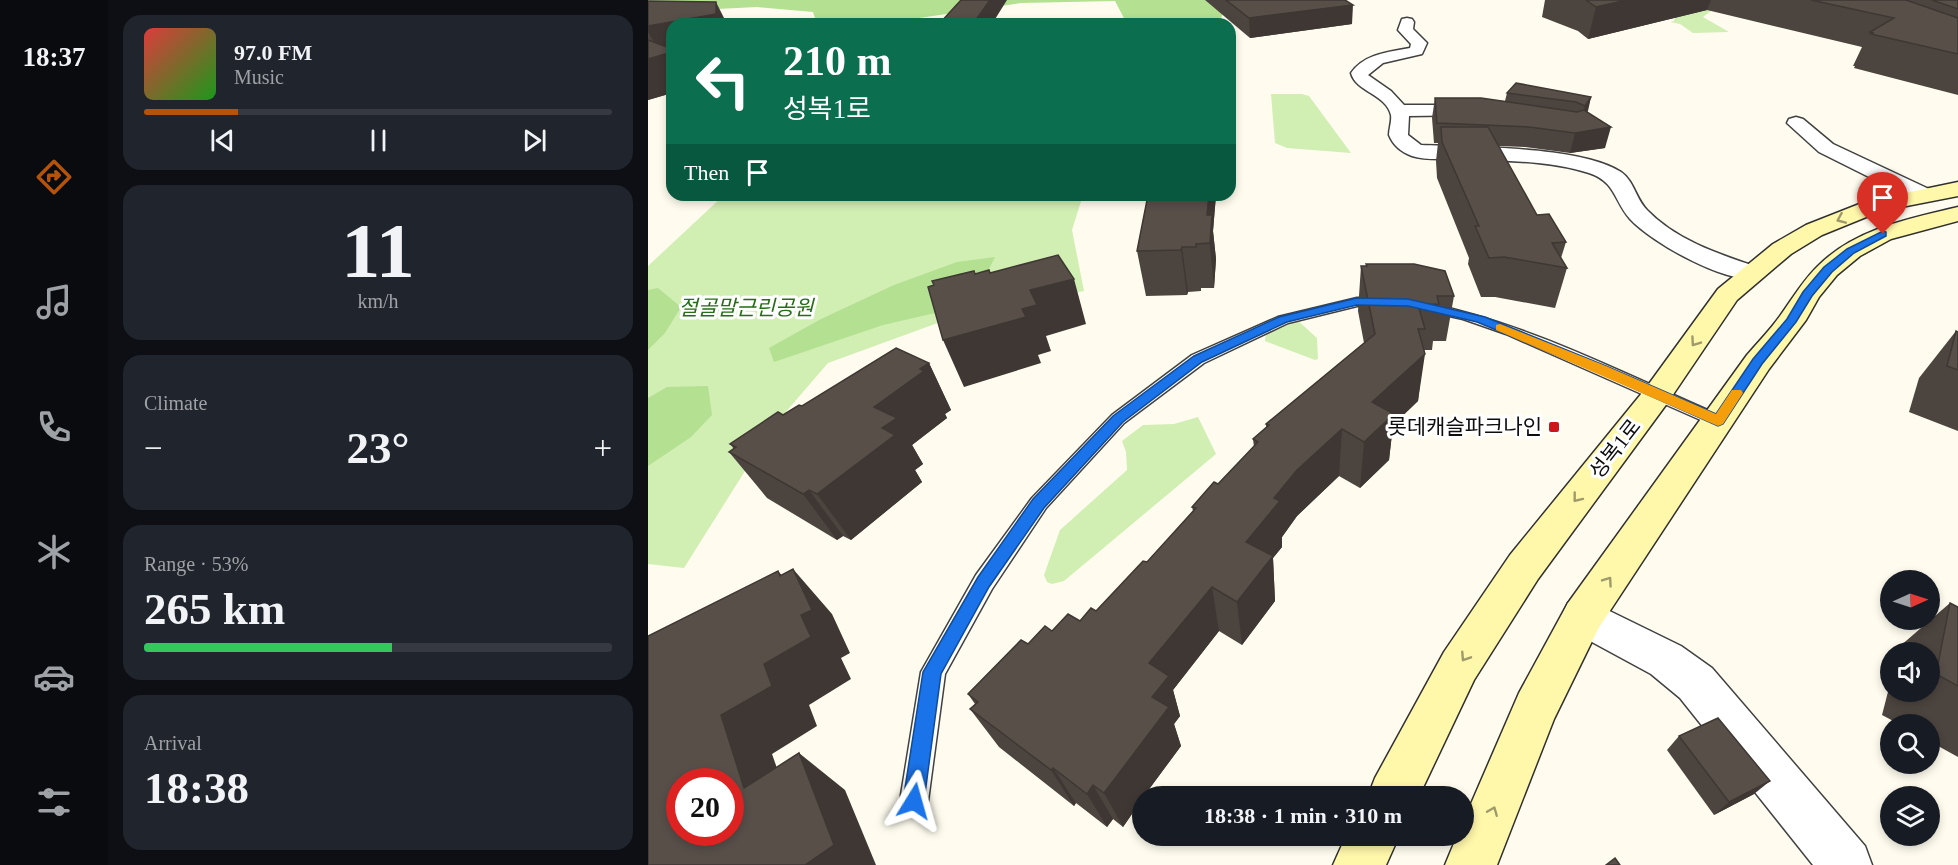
<!DOCTYPE html>
<meta charset="utf-8">
<style>
:root{--surface:#171b24;--page:#20242c;--text:#f1f3f6;--muted:#9ea1a6;--line:#363941;--accent:#b45309}
body{margin:0;font-family:"Times New Roman","Noto Sans KR",serif;background:var(--page);color:var(--text);height:100vh;display:flex;flex-direction:column;font-size:22px;white-space:nowrap}
*{box-sizing:border-box;margin:0}
p{font-size:20px;color:var(--muted)}
.icon{flex:none;width:33px;height:33px;fill:none;stroke:currentColor;stroke-width:2;stroke-linecap:round;stroke-linejoin:round}
.map{position:relative;flex:1;overflow:hidden}
.panel{display:flex;flex-direction:column;gap:15px;padding:15px;background:#0d0f14;width:540px}
.panel>*{flex:none}
.banner{position:absolute;left:18px;top:18px;width:570px;height:183px;border-radius:18px;box-shadow:0 3px 9px #0003;background:#0b6e4f;color:#fff;overflow:hidden}
.needle{width:39px;rotate:87deg}
.controls{position:absolute;left:1232px;top:570px;display:grid;gap:12px}
.controls a{display:grid;place-items:center;width:60px;height:60px;border-radius:50%;background:var(--surface);box-shadow:0 3px 9px #0003;font-size:30px}
.speed{position:absolute;left:18px;top:768px;display:flex;gap:12px;font-size:30px;font-weight:700;text-align:center}
.speed>*{display:grid;place-content:center;width:78px;height:78px;border-radius:50%;background:var(--surface);box-shadow:0 3px 9px #0003;line-height:1}
.speed .limit{border:9px solid #d22;background:#fff;color:#111}
.pin{position:absolute;display:grid;place-items:center;width:51px;height:51px;color:#fff;margin:-62px -26px;border-radius:50% 50% 50% 0;rotate:-45deg;box-shadow:0 0 6px #0007}
.pin .icon{rotate:45deg}
.me{position:absolute;width:66px;margin:-33px;rotate:8deg;stroke-linejoin:round;filter:drop-shadow(0 0 4px #0008)}
.turn{display:flex;align-items:center;gap:21px;height:126px;padding:0 18px;font-size:27px}
.turn .icon{width:78px;height:78px;stroke-width:2.5}
.turn b{display:block;font-size:42px;line-height:51px}
.then{display:flex;align-items:center;height:57px;padding:0 18px;background:#0003;gap:12px;font-size:22px}
.big{font-size:45px;font-weight:800;line-height:1.1}
.panel .tile{flex:1;display:flex;flex-direction:column;justify-content:center;gap:9px;min-width:0;padding:0 21px;border-radius:18px;background:var(--page)}
.panel .dial{align-items:center;gap:0}
.dial b{font-size:78px;line-height:1}
.song{display:flex;align-items:center;gap:18px}
.cover{width:72px;height:72px;border-radius:9px;background:linear-gradient(135deg,hsl(0 70% 55%),hsl(120 70% 35%))}
.played{height:6px;border-radius:3px;background:linear-gradient(90deg,var(--accent) 20%,var(--line) 20%)}
.keys{display:flex;justify-content:space-around;direction:ltr}
.heat{display:flex;justify-content:space-between;align-items:center;font-size:33px;direction:ltr}
.charge{height:9px;border-radius:4px;background:linear-gradient(90deg,#34c759 53%,var(--line) 0)}
.trip{position:absolute;left:484px;top:786px;width:342px;height:60px;border-radius:30px;background:var(--surface);box-shadow:0 3px 9px #0003;font-weight:800;line-height:60px;text-align:center}
main{display:flex;flex:1;min-height:0}
.tabs{display:flex;flex-direction:column;width:108px;justify-content:space-around;align-items:center;background:#090b0e;color:var(--muted)}
.tabs .icon{width:42px;height:42px}
.tabs .selected{color:var(--accent)}
.tabs b{font-size:27px;color:var(--text)}
.map>svg:first-child{display:block}
.green{fill:#d1eeb3}
.forest{fill:#b3e191}
.lines{fill:none;stroke-linecap:round;stroke-linejoin:round}
.lane-casing{stroke:#414141;stroke-width:3}
.street-casing{stroke:#414141;stroke-width:3}
.secondary-casing{stroke:#303030;stroke-width:3}
.lane{fill:#fff;fill-rule:evenodd}
.street{fill:#fff;fill-rule:evenodd}
.secondary{fill:#fff7aa;fill-rule:evenodd}
.wall{fill:#4c443f}
.shaded-wall{fill:#3e3733}
.building{fill:#584f49;stroke:#3e3733;stroke-width:1.5;fill-rule:evenodd}
.oneway{stroke:#9f9a6c}
.route{fill:#1a73e8;stroke:#114b97;stroke-width:1.5}
.slow{fill:#f59e0b}
.poi-dot{fill:#cd161b;stroke:#fff;stroke-width:2}
.labels{text-anchor:middle;stroke-width:6;stroke-linejoin:round;paint-order:stroke}
.park-label{font-size:21px;font-style:italic;fill:#276d17;stroke:#fff}
.poi-label{font-size:21px;fill:#0e0e0e;stroke:#fff;text-anchor:end}
.street-label{font-size:21px;fill:#0e0e0e;stroke:#fff}
</style>
<main>
<nav class="tabs">
<b>18:37</b>
<svg class="icon selected" aria-label="directions" viewBox="0 0 24 24"><path d="M12 3l9 9-9 9-9-9zM9 14v-3h6M13 9l2 2-2 2"/></svg>
<svg class="icon" aria-label="music" viewBox="0 0 24 24"><path d="M9 18V5l10-2v13"/><circle cx="6" cy="18" r="3"/><circle cx="16" cy="16" r="3"/></svg>
<svg class="icon" aria-label="phone" viewBox="0 0 24 24"><path d="M5 4h4l2 5-3 2q2 4 5 5l2-3 5 2v4C11 20 4 13 5 4z"/></svg>
<svg class="icon" aria-label="climate" viewBox="0 0 24 24"><path d="M12 3v18M4 7l16 10M4 17L20 7"/></svg>
<svg class="icon" aria-label="car" viewBox="0 0 24 24"><path d="M5 17H2v-5l4-1 3-4h7l3 4 3 1v5h-3M9 17h6M6 11h13"/><circle cx="7" cy="17" r="2"/><circle cx="17" cy="17" r="2"/></svg>
<svg class="icon" aria-label="filters" viewBox="0 0 24 24"><path d="M4 7h16M4 17h16"/><circle cx="9" cy="7" r="2"/><circle cx="15" cy="17" r="2"/></svg>
</nav>
<section class="panel">
<div class="tile">
<div class="song"><i class="cover"></i><div><b>97.0 FM</b><p>Music</p></div></div>
<div class="played"></div>
<div class="keys"><svg class="icon" aria-label="previous" viewBox="0 0 24 24"><path d="M18 5L8 12l10 7zM5 5v14"/></svg><svg class="icon" aria-label="pause" viewBox="0 0 24 24"><path d="M8 5v14M16 5v14"/></svg><svg class="icon" aria-label="next" viewBox="0 0 24 24"><path d="M6 5l10 7-10 7zM19 5v14"/></svg></div>
</div>
<div class="tile dial"><b>11</b><p>km/h</p></div>
<div class="tile"><p>Climate</p>
<div class="heat"><a>−</a><b class="big">23°</b><a>+</a></div>
</div>
<div class="tile"><p>Range · 53%</p><b class="big">265 km</b><div class="charge"></div></div>
<div class="tile"><p>Arrival</p><b class="big">18:38</b></div>
</section>
<div class="map">
<svg width="1310" height="865" viewBox="0 0 1310 865">
<rect width="100%" height="100%" fill="#fffcef"/>
<g class="green">
<polygon points="1054,0 1063,11 1055,17 1081,32 1045,33 1032,24 1022,22 1026,21 1027,16"/>
<polygon points="623,94 654,94 661,96 703,153 639,148 627,143"/>
<polygon points="76,195 435,195 424,230 436,291 309,316 180,363 124,428 36,568 0,564 0,266"/>
<polygon points="647,318 669,338 670,359 667,360 617,341 618,333"/>
<polygon points="550,417 568,454 416,581 404,584 399,582 396,575 412,530 479,470 478,452 474,441 495,425 526,424"/>
</g>
<g class="forest">
<polygon points="0,0 570,0 575,13 571,24 482,24 478,22 467,1 373,3 230,24 169,24 165,12 109,7 69,9 0,17"/>
<polygon points="347,257 334,283 309,308 235,325 126,362 121,348 173,319 246,285 309,262"/>
<polygon points="10,288 33,307 17,333 0,350 0,290"/>
<polygon points="60,386 64,415 43,437 0,466 0,398 19,387"/>
</g>
<g class="lines">
<defs>
<g id="lane">
<polygon points="709,298 734,298 741,302 734,306 709,306 640,323 556,363 476,423 398,508 344,589 297,674 280,801 276,811 266,815 256,811 252,801 273,672 328,575 384,498 464,415 544,355 630,317"/>
<path d="M 779,303 C 884,325 978,375 1076,417 L 1079,421 L 1076,425 L 1070,427 L 1064,425 L 858,334 L 815,319 L 774,310 L 772,307 Z"/>
</g>
<g id="street">
<path d="M 759,18 L 764,19 L 766,22 L 765,29 L 779,43 L 774,54 L 735,63 L 720,75 L 743,91 L 756,105 L 831,105 L 837,106 L 840,110 L 837,114 L 831,115 L 761,116 L 760,135 L 773,145 C 822,147 933,146 973,172 C 986,181 988,199 999,210 C 1029,241 1071,254 1112,268 L 1116,273 L 1112,278 C 1081,286 1004,243 982,219 C 966,201 968,182 941,173 C 901,160 855,161 814,159 C 798,158 779,161 764,156 C 753,152 745,145 741,135 C 741,128 744,122 743,115 C 738,94 708,92 703,73 C 716,54 740,52 762,48 L 763,44 L 750,30 L 754,19 Z"/>
<polygon points="1148,117 1155,119 1185,144 1283,190 1286,195 1283,200 1275,202 1267,200 1171,152 1139,123 1141,119"/>
<polygon points="935,598 1033,646 1064,668 1217,846 1224,865 1165,865 1032,698 1003,674 920,629 914,616 920,603"/>
</g>
<g id="secondary">
<polygon points="1310,182 1310,196 1233,211 1174,235 1143,254 1089,300 1020,402 890,579 826,680 771,796 720,796 727,778 796,652 862,555 998,388 1070,289 1125,244 1158,225 1219,201"/>
<path d="M 1310,207 L 1310,221 L 1243,239 L 1212,256 L 1189,275 L 1171,297 L 1158,320 L 1121,369 L 950,629 L 906,719 L 849,865 L 797,865 L 809,836 L 816,836 L 816,820 L 871,693 L 920,603 L 1099,355 C 1110,342 1122,330 1132,316 C 1145,298 1155,280 1171,265 C 1209,228 1261,219 1310,207 Z"/>
<polygon points="698,836 751,836 738,865 685,865"/>
</g>
</defs>
<use href="#lane" class="lane-casing"/>
<use href="#street" class="street-casing"/>
<use href="#secondary" class="secondary-casing"/>
<use href="#lane" class="lane"/>
<use href="#street" class="street"/>
<use href="#secondary" class="secondary"/>
</g>
<g class="wall">
<polygon points="557,0 697,0 704,24 602,38"/>
<polygon points="897,0 1310,0 1310,95 1206,68 1207,66 1205,66 1214,47 1059,10 940,39 930,31 894,17"/>
<polygon points="0,1 24,24 24,93 0,100"/>
<polygon points="582,57 587,93 586,143 582,143"/>
<polygon points="859,93 943,97 939,112 957,148 922,153 877,147 850,146 889,215 918,242 913,258 919,268 907,308 847,297 833,297 820,264 821,258 789,178 788,161 790,143 786,143 784,118 787,98 857,101"/>
<polygon points="500,195 568,195 565,231 568,259 566,288 553,288 553,291 540,292 539,295 498,296 489,251"/>
<polygon points="718,264 806,296 798,341 785,341 784,350 776,350 770,401 745,425 741,460 712,488 691,476 649,516 634,537 634,547 625,558 627,601 594,645 571,631 525,690 532,716 526,724 533,746 496,796 495,796 495,798 475,827 465,819 459,827 428,803 426,806 351,747 322,709 327,704 320,694 380,644 404,631 432,621 448,611 499,562 545,511 544,507 570,484 606,447 605,439 618,428 618,424 716,343 710,311 713,266 718,266"/>
<polygon points="1308,331 1310,332 1310,431 1261,412 1271,378"/>
<polygon points="281,363 303,410 297,414 299,418 264,445 275,464 267,470 274,482 203,540 195,536 189,540 119,498 81,452 86,449 82,444 135,415 154,406"/>
<polygon points="1302,603 1310,607 1310,757 1281,741 1281,724 1251,724 1234,715 1242,684 1242,692 1281,692 1281,652 1250,652 1251,647"/>
<polygon points="1031,736 1106,794 1066,815 1019,750"/>
</g>
<g class="shaded-wall">
<polygon points="342,0 359,0 344,24 325,24"/>
<polygon points="979,0 1063,0 1059,10 940,39 948,7"/>
<polygon points="68,2 79,24 24,24 24,93 0,100 0,59 14,55 0,32 0,26"/>
<polygon points="705,5 704,24 602,38 601,18"/>
<polygon points="585,57 587,93 586,143 583,105"/>
<polygon points="943,97 940,111 933,120 937,106"/>
<polygon points="963,127 957,148 922,153 927,133"/>
<polygon points="561,195 568,195 565,231 568,259 566,288 559,215"/>
<polygon points="534,247 540,292 539,295 533,250"/>
<polygon points="426,279 438,324 398,336 403,351 390,355 393,363 316,387 295,340 374,309 382,290"/>
<polygon points="777,354 770,401 745,425 741,460 712,488 716,442 724,402"/>
<polygon points="281,363 303,410 297,414 299,418 264,445 275,464 267,470 274,482 203,540 169,494 234,428 226,407 272,369"/>
<polygon points="694,429 691,476 649,516 634,537 634,547 625,558 627,601 594,645 589,602 598,542 626,498 649,470"/>
<polygon points="161,490 195,536 189,540 155,494"/>
<polygon points="145,569 184,614 202,653 193,658 203,679 161,705 169,726 124,754 148,822 96,788 73,715 116,664 132,576 130,571 163,608"/>
<polygon points="564,587 571,631 525,690 532,716 526,724 533,746 496,796 495,796 495,798 475,827 456,793 504,697 501,663"/>
<polygon points="151,753 197,790 228,865 157,865"/>
<polygon points="405,768 428,803 426,806 403,770"/>
<polygon points="1122,781 1106,794 1066,815 1081,802"/>
<polygon points="445,785 465,819 459,827 439,794"/>
</g>
<g class="building">
<polygon points="313,0 342,0 325,24 291,24"/>
<polygon points="578,0 697,0 705,5 601,18"/>
<polygon points="938,0 979,0 948,7"/>
<polygon points="1163,0 1258,0 1310,18 1310,54 1223,34 1225,33 1222,32 1246,18"/>
<polygon points="1284,0 1310,0 1310,9"/>
<polygon points="0,1 68,2 68,14 0,26"/>
<polygon points="0,40 24,49 24,52 0,59"/>
<polygon points="582,57 585,57 583,105 582,105"/>
<polygon points="868,83 943,97 937,106 928,102 859,93"/>
<polygon points="787,98 833,98 929,112 936,110 963,127 927,133 881,127 789,123"/>
<polygon points="793,127 840,127 889,215 901,214 918,242 904,243 919,268 856,257 841,258 827,226 831,226 794,142"/>
<polygon points="500,195 561,195 559,215 564,215 562,243 548,244 548,247 534,247 533,250 489,251"/>
<polygon points="410,255 426,279 382,290 389,305 374,309 378,317 295,340 280,287 286,285 284,281 326,271 327,274 341,270 342,273"/>
<polygon points="718,264 766,264 797,271 806,296 789,296 791,304 770,305 777,329 770,329 777,354 724,402 746,414 716,442 694,429 649,470 626,498 632,501 598,542 625,556 589,602 564,587 501,663 521,676 504,697 521,707 456,793 445,785 439,794 405,768 403,770 322,709 330,702 320,694 373,640 380,644 397,626 404,631 420,614 432,621 443,608 448,611 495,561 499,562 548,508 544,507 566,482 570,484 610,442 605,439 621,425 618,424 727,334 713,266 719,266"/>
<polygon points="1308,331 1310,332 1310,370 1299,366"/>
<polygon points="248,348 281,363 272,369 276,371 226,407 249,418 234,428 247,435 169,494 161,490 155,494 81,452 88,447 82,444 130,412 135,415 151,405 154,406"/>
<path d="M 145,569 L 164,610 L 153,615 L 163,637 L 116,664 L 124,686 L 73,715 L 96,788 L 151,753 L 186,845 L 157,865 L 0,865 L 0,636 L 130,571 L 132,576 ZM 32,782 L 82,782 L 82,832 L 32,832 Z"/>
<polygon points="1302,603 1310,607 1310,686 1288,674"/>
<polygon points="1070,718 1122,781 1081,802 1031,736"/>
<polygon points="967,858 972,865 958,865"/>
</g>
<defs><path id="oneway-chevron" d="M-2-3.5L2.5 0L-2 3.5" fill="none" stroke-width="1.6" stroke-linecap="round" stroke-linejoin="round" transform="scale(1.5)"/></defs>
<g class="oneway">
<use href="#oneway-chevron" transform="translate(1193 219) rotate(157)"/>
<use href="#oneway-chevron" transform="translate(1047 342) rotate(125)"/>
<use href="#oneway-chevron" transform="translate(929 498) rotate(128)"/>
<use href="#oneway-chevron" transform="translate(960 581) rotate(-55)"/>
<use href="#oneway-chevron" transform="translate(817 657) rotate(123)"/>
<use href="#oneway-chevron" transform="translate(845 811) rotate(-68)"/>
</g>
<polygon class="route" points="1235,231 1238,232 1238,236 1206,253 1184,272 1164,296 1148,322 1114,364 1075,424 1070,426 949,372 829,322 760,306 709,305 639,322 554,362 475,422 396,508 341,587 293,674 276,801 273,809 266,812 259,809 255,801 275,672 330,577 385,499 465,416 546,356 631,317 709,298 760,299 837,317 958,366 1068,414 1105,359 1139,319 1155,292 1176,267 1199,249"/>
<polygon class="slow" points="852,324 958,366 1068,414 1084,390 1093,390 1095,393 1075,424 1070,426 848,330 848,325"/>
<rect class="poi-dot" x="900" y="421" width="12" height="12" rx="3"/>
<g class="labels">
<g class="park-label">
<text x="98" y="315">절골말근린공원</text>
</g>
<g class="poi-label">
<text x="894" y="434">롯데캐슬파크나인</text>
</g>
<g class="street-label">
<text transform="translate(967 449) rotate(-52)" y="7">성복1로</text>
</g>
</g>
</svg>
<div class="controls">
<a><svg class="needle" viewBox="-14 -14 28 28"><path d="M0-13l5 13h-10z" fill="#e53935"/><path d="M0 13l5-13h-10z" fill="#9ea1a6"/></svg></a>
<a><svg class="icon" aria-label="sound" viewBox="0 0 24 24"><path d="M4 9h4l5-4v14l-5-4H4zM17 9q2 3 0 6"/></svg></a>
<a><svg class="icon" aria-label="search" viewBox="0 0 24 24"><circle cx="10" cy="10" r="6"/><path d="M15 15l6 6"/></svg></a>
<a><svg class="icon" aria-label="layers" viewBox="0 0 24 24"><path d="M12 4l9 5-9 5-9-5zM3 14l9 5 9-5"/></svg></a>
</div>
<div class="speed"><div class="limit">20</div></div>
<div class="pin" style="left:1235px;top:234px;background:#d93025"><svg class="icon" aria-label="arrive" viewBox="0 0 24 24"><path d="M6 21V4h12l-3 4 3 4H6"/></svg></div>
<svg class="me" style="left:266px;top:801px" viewBox="-20 -20 40 40"><path d="M0-17L14 15 0 8-14 15z" fill="#1a73e8" stroke="#fff" stroke-width="4"/></svg>
<div class="trip">18:38 · 1 min · 310 m</div>
<div class="banner">
<div class="turn"><svg class="icon" aria-label="left" viewBox="0 0 24 24"><path d="M17 20v-9H6M10 6l-5 5 5 5"/></svg><div><b>210 m</b>성복1로</div></div>
<div class="then">Then<svg class="icon" aria-label="arrive" viewBox="0 0 24 24"><path d="M6 21V4h12l-3 4 3 4H6"/></svg></div>
</div>
</div>
</main>
